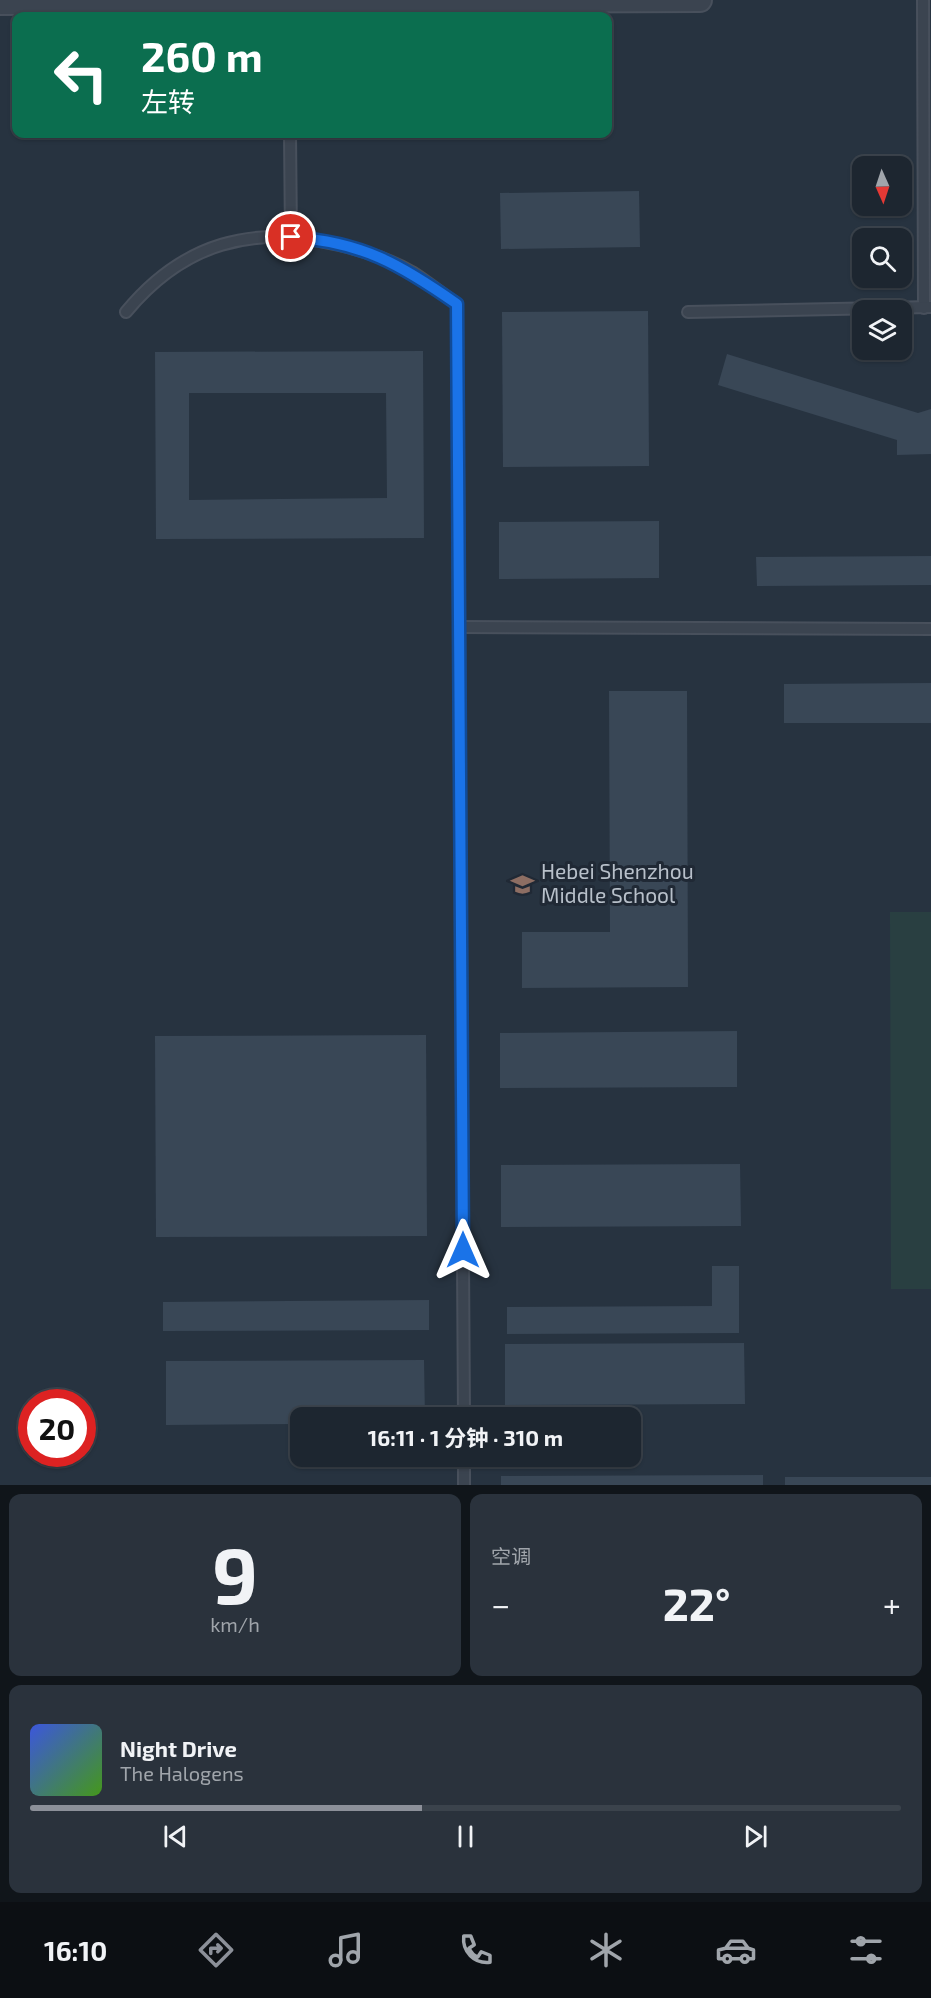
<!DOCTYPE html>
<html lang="zh">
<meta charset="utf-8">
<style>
:root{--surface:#1d2630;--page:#2a323c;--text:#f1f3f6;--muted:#a0a5ab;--line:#3b434c;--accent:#8c9099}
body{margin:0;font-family:"Exo 2","Noto Sans SC",sans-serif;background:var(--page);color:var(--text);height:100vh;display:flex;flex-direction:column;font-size:22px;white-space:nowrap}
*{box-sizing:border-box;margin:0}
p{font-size:20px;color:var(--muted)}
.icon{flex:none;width:33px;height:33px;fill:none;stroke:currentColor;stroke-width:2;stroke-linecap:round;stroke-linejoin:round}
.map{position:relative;height:1485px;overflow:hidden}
.details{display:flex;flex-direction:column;gap:9px;padding:9px;background:#10151a;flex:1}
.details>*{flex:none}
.banner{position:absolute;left:12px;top:12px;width:600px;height:126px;border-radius:12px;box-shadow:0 2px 4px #0004,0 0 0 2px var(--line);background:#0b6e4f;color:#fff;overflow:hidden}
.needle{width:39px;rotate:177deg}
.buttons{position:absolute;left:852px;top:156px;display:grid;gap:12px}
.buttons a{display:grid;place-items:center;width:60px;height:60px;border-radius:12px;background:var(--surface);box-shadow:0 2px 4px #0004,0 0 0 2px var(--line);font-size:30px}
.speed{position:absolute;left:18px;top:1389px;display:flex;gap:12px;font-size:30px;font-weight:700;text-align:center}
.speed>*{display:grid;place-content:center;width:78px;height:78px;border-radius:50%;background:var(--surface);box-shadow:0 2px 4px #0004,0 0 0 2px var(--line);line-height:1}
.speed .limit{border:9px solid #d22;background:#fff;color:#111}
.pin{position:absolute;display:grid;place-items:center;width:51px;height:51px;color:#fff;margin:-26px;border:3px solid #fff;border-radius:50%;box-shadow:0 2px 6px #0007}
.me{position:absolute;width:66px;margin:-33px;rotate:0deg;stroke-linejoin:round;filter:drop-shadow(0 0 4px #0008)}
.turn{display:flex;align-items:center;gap:21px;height:126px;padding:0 30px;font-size:27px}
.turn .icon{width:78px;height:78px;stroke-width:2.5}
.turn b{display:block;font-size:42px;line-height:51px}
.big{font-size:45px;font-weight:700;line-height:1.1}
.details .widget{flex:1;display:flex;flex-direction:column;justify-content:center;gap:9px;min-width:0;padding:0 21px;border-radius:12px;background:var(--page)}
.details .dial{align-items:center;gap:0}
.dial b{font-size:78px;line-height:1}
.song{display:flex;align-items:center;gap:18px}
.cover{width:72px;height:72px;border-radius:9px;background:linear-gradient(135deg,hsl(230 70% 55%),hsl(100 70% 35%))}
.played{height:6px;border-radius:3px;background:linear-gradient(90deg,var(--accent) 45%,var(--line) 45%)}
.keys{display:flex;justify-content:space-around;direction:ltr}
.heat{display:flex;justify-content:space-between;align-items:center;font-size:33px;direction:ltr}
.details .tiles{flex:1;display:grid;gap:9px;grid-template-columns:1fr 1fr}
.widget:last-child{grid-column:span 2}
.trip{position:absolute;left:290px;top:1407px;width:351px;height:60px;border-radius:12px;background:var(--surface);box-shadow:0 2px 4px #0004,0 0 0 2px var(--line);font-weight:700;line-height:60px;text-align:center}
.tabs{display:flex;height:96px;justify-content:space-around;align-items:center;background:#0c0f13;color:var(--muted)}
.tabs .icon{width:42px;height:42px}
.tabs .selected{color:var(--accent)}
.tabs b{font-size:27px;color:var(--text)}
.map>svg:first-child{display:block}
.green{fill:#293f41}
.building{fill:#394756;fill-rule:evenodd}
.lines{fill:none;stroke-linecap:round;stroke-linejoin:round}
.service-casing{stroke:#48505c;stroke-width:14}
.minor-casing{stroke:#48505c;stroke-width:26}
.service{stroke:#3b4450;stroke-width:10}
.minor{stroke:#3b4450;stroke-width:22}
.route-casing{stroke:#114b97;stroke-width:15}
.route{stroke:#1a73e8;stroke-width:10}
.labels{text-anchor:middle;stroke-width:6;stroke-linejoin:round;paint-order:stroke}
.poi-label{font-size:21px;fill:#b8c0ca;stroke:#202935;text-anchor:start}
</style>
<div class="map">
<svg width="931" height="1485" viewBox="0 0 931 1485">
<rect width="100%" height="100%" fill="#273340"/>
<polygon class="green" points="890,912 931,912 931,1289 891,1289"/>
<g class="building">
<polygon points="639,191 640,247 501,249 500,193"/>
<polygon points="648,311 649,466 503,467 502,312"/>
<path d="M 423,351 L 424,538 L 156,539 L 155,352 ZM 189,393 L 386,393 L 387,498 L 189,500 Z"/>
<polygon points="727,354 918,413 931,409 931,454 897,455 897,440 718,385"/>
<polygon points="659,521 659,578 499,579 499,522"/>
<polygon points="931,556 931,585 757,586 756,557"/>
<polygon points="931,683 931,723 784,723 784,684"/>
<polygon points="609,691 687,691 688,987 522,988 522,932 610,932"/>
<polygon points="737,1031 737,1087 500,1088 500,1033"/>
<polygon points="426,1035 427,1236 156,1237 155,1036"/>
<polygon points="740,1164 741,1226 501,1227 501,1165"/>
<polygon points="712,1266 739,1266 739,1333 507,1334 507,1307 712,1306"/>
<polygon points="429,1300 429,1330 163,1331 163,1302"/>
<polygon points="744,1343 745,1404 505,1405 505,1344"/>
<polygon points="424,1360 425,1418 300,1418 300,1424 166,1425 166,1361"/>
<polygon points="763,1475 763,1485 501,1485 501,1476"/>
<rect x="785" y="1477" width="146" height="8"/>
</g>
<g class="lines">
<defs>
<g id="service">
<polyline points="923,0 924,308"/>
<polyline points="290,134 291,237"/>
<path d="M 126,312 C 183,243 253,224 339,245 C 365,251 389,259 412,272 C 428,282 442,294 457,304 L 464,1418"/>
<polyline points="688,312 931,307"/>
<polyline points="459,627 931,629"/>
<polyline points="464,1456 464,1485"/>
</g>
<polyline id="minor" points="0,3 700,0"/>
</defs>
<use href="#service" class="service-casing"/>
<use href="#minor" class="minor-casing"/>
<use href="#service" class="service"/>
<use href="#minor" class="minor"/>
</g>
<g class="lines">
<defs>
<path id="route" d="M 291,237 C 362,242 400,264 457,304 L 463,1250"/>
</defs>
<use href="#route" class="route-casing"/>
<use href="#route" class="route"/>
</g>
<defs>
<symbol id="school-bare" viewBox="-9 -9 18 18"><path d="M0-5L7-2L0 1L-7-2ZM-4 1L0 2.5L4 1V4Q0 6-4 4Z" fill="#8d6e63" stroke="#202935" stroke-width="2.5" paint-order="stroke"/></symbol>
</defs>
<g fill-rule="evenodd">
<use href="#school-bare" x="506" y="868" width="33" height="33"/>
</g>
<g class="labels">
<g class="poi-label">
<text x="541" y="879">Hebei Shenzhou<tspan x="541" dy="24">Middle School</tspan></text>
</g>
</g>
</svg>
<div class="buttons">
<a><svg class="needle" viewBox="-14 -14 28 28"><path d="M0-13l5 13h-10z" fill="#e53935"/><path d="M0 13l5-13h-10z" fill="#a0a5ab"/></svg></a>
<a><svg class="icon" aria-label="search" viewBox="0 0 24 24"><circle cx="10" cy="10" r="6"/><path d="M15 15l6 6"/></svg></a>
<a><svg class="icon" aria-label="layers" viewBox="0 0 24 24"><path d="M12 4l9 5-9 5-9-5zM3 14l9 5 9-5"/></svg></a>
</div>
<div class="speed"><div class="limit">20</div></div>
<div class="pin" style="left:291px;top:237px;background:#d93025"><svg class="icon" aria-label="arrive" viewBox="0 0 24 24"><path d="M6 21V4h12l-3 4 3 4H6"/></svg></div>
<svg class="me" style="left:463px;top:1250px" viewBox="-20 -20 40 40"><path d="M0-17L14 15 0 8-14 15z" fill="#1a73e8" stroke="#fff" stroke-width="4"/></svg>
<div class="trip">16:11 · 1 分钟 · 310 m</div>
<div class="banner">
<div class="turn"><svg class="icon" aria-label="left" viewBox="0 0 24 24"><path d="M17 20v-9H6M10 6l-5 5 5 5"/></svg><div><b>260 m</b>左转</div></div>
</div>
</div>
<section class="details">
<div class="tiles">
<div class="widget dial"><b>9</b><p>km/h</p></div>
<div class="widget"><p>空调</p>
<div class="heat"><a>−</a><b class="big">22°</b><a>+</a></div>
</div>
<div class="widget">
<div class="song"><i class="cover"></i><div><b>Night Drive</b><p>The Halogens</p></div></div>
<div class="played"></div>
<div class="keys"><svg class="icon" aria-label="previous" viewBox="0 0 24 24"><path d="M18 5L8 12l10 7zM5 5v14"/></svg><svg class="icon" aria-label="pause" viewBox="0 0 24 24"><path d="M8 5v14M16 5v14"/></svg><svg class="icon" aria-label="next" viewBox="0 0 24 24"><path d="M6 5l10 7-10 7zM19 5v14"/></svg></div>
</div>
</div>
</section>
<nav class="tabs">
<b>16:10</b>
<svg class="icon selected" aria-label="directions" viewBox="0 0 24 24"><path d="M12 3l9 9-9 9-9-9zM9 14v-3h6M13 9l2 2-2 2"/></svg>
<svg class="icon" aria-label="music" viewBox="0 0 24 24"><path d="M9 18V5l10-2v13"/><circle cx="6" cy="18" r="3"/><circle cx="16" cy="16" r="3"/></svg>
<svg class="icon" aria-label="phone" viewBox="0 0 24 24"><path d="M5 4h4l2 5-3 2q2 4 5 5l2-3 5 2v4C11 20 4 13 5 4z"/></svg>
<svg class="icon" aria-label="climate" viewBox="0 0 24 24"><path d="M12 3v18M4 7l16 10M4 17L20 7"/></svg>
<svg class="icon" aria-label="car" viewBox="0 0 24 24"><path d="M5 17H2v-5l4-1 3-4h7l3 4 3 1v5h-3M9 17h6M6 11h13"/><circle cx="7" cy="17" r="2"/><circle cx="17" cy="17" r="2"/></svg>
<svg class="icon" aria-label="filters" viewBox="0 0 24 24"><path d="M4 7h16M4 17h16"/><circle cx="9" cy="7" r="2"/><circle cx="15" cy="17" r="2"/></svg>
</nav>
